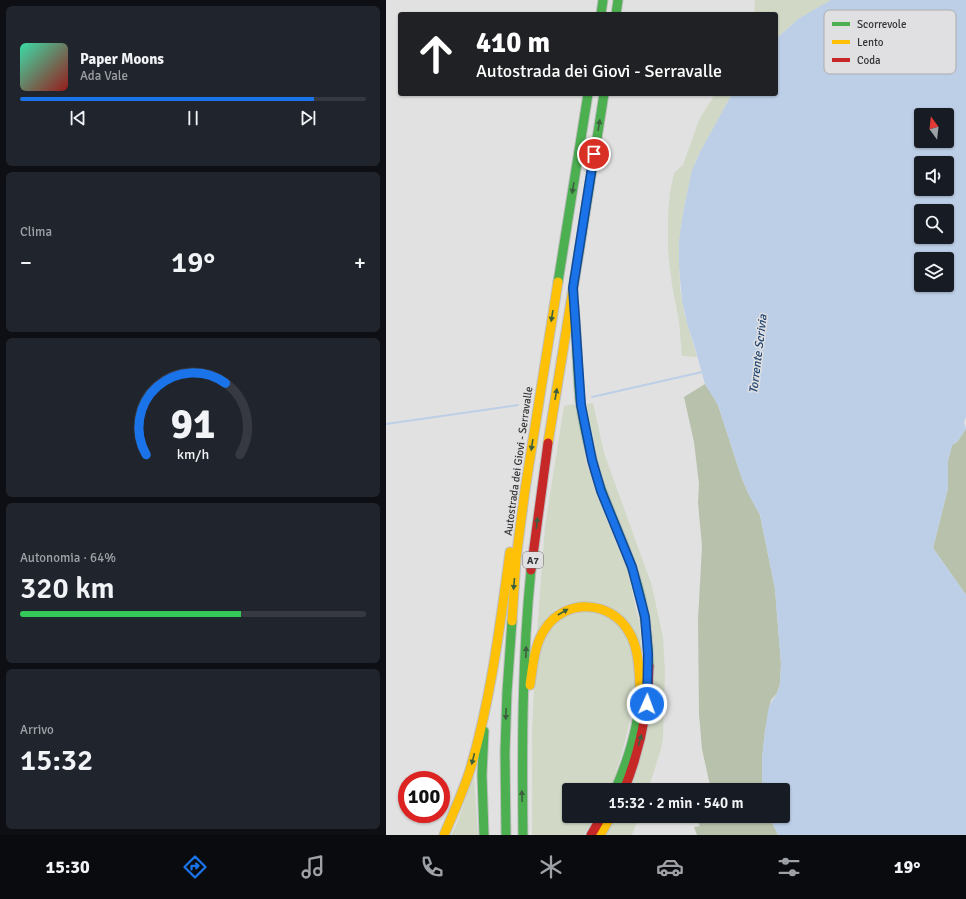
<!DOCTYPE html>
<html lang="it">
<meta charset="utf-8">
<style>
:root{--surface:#171b24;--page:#20242c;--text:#f1f3f6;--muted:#9ea1a6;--line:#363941;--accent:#1a73e8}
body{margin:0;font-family:Signika,sans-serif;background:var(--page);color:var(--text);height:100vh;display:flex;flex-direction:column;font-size:15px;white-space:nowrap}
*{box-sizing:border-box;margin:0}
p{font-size:13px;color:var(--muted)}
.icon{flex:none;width:22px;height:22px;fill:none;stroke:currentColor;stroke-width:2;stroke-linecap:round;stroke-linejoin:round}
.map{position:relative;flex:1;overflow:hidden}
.details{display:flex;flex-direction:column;gap:6px;padding:6px;background:#0d0f14;width:386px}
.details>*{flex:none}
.guide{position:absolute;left:12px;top:12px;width:380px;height:84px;border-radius:4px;box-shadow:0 1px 3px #0004;background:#202124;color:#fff;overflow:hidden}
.needle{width:26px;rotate:345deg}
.fabs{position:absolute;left:528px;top:108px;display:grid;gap:8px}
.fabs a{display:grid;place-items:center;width:40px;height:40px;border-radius:4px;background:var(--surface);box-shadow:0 1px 3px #0004;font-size:20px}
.speed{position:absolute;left:12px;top:771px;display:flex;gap:8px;font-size:20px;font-weight:700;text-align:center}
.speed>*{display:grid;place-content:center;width:52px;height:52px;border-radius:50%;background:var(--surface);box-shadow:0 1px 3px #0004;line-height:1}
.speed .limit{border:6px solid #d22;background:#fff;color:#111}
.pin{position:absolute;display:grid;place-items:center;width:34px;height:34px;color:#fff;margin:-17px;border:2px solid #fff;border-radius:50%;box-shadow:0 1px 4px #0007}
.me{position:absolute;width:44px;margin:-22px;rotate:2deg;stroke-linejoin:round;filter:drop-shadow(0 0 3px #0008)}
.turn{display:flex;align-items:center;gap:14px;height:84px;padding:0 12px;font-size:18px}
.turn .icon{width:52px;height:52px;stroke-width:2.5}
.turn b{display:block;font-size:28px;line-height:34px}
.big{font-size:30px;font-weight:600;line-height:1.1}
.details .card{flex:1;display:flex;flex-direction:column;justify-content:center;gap:6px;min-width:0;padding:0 14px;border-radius:6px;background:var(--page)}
.details .dial{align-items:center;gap:0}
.dial svg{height:104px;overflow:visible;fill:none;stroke:var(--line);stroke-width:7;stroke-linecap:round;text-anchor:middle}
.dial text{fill:var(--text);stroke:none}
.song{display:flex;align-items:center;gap:12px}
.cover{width:48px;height:48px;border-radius:6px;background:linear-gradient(135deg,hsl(160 70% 55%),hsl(0 70% 35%))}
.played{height:4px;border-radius:2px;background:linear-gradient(90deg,var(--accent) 85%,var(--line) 85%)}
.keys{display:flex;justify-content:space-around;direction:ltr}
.heat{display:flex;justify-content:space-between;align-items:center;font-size:22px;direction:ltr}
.charge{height:6px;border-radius:3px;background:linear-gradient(90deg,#34c759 64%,var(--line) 0)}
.trip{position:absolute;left:176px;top:783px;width:228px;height:40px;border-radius:4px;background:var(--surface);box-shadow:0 1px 3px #0004;font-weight:600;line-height:40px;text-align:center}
.tab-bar{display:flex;height:64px;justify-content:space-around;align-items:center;background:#090b0e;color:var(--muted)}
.tab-bar .icon{width:28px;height:28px}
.tab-bar .on{color:var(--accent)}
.tab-bar b{font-size:18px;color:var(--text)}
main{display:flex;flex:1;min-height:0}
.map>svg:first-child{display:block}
.green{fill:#d1d9c6}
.forest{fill:#b8c1ac}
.water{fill:#bccfe7;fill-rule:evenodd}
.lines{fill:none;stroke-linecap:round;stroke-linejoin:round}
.stream{stroke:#bccfe7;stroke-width:2}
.fast-casing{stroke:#bebebf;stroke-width:11}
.slow-casing{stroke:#bebebf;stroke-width:11}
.jam-casing{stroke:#bebebf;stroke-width:11}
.fast{stroke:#4caf50;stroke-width:9}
.slow{stroke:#ffc107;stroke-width:9}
.jam{stroke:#c62828;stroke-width:9}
.oneway{fill:#3c5f3e}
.route-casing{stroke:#114b97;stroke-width:10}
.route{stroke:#1a73e8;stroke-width:7}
.labels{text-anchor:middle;stroke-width:3;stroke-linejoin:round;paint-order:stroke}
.shield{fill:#e0e0e2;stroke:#686869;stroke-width:1}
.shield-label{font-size:10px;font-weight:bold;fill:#343435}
.street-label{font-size:11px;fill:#343435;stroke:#e0e0e2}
.water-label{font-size:12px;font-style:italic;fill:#1f4470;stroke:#e0e0e2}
.key{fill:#e0e0e2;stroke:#acacae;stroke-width:1}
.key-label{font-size:11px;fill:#343435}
</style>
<main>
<section class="details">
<div class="card">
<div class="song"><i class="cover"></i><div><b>Paper Moons</b><p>Ada Vale</p></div></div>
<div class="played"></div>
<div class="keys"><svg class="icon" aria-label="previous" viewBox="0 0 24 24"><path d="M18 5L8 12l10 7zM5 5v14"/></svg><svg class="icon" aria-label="pause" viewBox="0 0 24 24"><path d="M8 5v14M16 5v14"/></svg><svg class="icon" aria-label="next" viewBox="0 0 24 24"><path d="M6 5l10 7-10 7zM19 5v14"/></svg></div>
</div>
<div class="card"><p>Clima</p>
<div class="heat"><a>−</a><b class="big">19°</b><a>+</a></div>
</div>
<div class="card dial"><svg viewBox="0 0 100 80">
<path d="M14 69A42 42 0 1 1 86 69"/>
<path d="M14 69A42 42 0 0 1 75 14" stroke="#1a73e8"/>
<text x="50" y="56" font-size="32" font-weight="700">91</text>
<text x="50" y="72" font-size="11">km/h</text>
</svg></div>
<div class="card"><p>Autonomia · 64%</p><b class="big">320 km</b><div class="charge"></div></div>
<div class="card"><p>Arrivo</p><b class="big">15:32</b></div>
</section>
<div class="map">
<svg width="580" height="835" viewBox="0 0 580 835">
<rect width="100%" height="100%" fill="#e1e1e1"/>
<g class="green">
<polygon points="369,0 445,0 435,7 412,19 390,39 390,14 368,14"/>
<polygon points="329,94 346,94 310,160 304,180 297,213 293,254 294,289 298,312 311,357 296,356 293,321 286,285 282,251 282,213 284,192 288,173 297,165 313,120"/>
<polygon points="207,403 218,453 266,586 277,638 279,671 277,737 275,749 262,790 242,790 263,629 212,466 207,443 200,404"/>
<polygon points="189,404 200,461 210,492 243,575 254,628 257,660 245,628 192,602 181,604 169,610 159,620 151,633 159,526 178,406"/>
<path d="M 207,610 C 215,613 224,616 231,622 C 268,656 238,750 224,790 L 183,790 L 183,816 L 210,816 L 198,835 L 146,835 L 146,732 L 149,666 L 158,642 L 164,631 L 174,620 L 186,612 Z"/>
<polygon points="88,775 92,835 65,835 71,823"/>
<polygon points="230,816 253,816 246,835 218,835"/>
</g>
<g class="forest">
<polygon points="319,384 322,389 324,390 332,405 355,476 362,493 374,515 389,589 395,664 394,684 391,693 385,700 379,731 376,758 376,778 377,790 325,790 316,749 313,714 312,620 316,546 312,503 313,484 308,442 298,397"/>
<polygon points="580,429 580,595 547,548 562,488 562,461 566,445 571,442"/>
<polygon points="323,816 383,816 392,835 311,835 308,827 314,826 312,822"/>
</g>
<path class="water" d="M 445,0 L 580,0 L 580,417 L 578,422 L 580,429 L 571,442 L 566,445 L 562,461 L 562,488 L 547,548 L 580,595 L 580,835 L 392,835 L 383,816 L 397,816 L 397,790 L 377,790 L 376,778 L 376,758 L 379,731 L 383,706 L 391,693 L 394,684 L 395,664 L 389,589 L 374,515 L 362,493 L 355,476 L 332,405 L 319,384 L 309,348 L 301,323 L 296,301 L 293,266 L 293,241 L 297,213 L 306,170 L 314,152 L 346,94 L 390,94 L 390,39 L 412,19 ZM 535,115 L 561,115 L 561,141 L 535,141 ZM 535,163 L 561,163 L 561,189 L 535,189 ZM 535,211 L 561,211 L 561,237 L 535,237 ZM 535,259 L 561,259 L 561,285 L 535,285 Z"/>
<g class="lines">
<g class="stream">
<polyline points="206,397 316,372"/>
<polyline points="0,424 132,405"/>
</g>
<defs>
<g id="fast">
<polyline points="215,14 217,0"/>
<polyline points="230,14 232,0"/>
<polyline points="193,252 218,94"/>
<polyline points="172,282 202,94"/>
<path d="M 188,306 C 191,337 191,369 194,400 C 197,424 203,448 209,471 C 219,503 234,533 245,565 C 257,597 262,631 263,666"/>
<polyline points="98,731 96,775 98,835"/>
<path d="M 229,790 C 243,758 254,724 254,688"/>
<polyline points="120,835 119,752 121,692 126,621"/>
<path d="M 137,835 C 136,747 136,658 145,570"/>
</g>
<g id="slow">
<polyline points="162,443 193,252"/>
<polyline points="126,621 130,559 139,490 172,282"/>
<path d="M 144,685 C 147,666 148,645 159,629 C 179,598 225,600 243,632 C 253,648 253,670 254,688"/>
<path d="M 58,835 C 67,814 77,792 84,770 C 105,699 114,625 124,552"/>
<polyline points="214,835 225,816"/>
</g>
<g id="jam">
<polyline points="145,570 162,443"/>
<path d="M 238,790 C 254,750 263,709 263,666"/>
<polyline points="205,835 216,816"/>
</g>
</defs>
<use href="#fast" class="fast-casing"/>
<use href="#slow" class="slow-casing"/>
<use href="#jam" class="jam-casing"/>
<use href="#fast" class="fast"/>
<use href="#slow" class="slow"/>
<use href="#jam" class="jam"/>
</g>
<defs><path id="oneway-solid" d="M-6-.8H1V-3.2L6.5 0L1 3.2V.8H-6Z"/></defs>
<g class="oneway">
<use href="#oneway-solid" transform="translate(213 125) rotate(-81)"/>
<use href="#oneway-solid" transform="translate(187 188) rotate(99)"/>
<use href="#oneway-solid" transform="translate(166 316) rotate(99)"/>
<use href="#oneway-solid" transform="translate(170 394) rotate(-80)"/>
<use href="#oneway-solid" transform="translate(146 445) rotate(99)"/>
<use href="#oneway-solid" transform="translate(151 523) rotate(-84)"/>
<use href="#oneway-solid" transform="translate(128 584) rotate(95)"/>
<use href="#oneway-solid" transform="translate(177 612) rotate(-30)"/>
<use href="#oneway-solid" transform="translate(140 652) rotate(-88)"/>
<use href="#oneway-solid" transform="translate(120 714) rotate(92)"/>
<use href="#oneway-solid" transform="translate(254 740) rotate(-75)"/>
<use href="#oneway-solid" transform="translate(87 759) rotate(104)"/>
<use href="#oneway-solid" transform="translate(136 796) rotate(-91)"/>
</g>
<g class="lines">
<defs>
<polyline id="route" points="208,154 187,288 195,405 206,460 215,491 246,567 259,617 262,654 261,704"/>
</defs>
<use href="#route" class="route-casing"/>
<use href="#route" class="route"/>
</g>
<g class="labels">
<rect class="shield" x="137" y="552" width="20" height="16" rx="3"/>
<g class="shield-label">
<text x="147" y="564">A7</text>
</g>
<g class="street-label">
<text transform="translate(132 461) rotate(-82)" y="4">Autostrada dei Giovi - Serravalle</text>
</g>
<g class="water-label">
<text transform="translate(372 354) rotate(-83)" y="4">Torrente Scrivia</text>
</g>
</g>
<rect x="438" y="10" width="132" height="64" rx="6" class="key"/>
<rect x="446" y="22" width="18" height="4" fill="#4caf50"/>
<rect x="446" y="40" width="18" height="4" fill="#ffc107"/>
<rect x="446" y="58" width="18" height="4" fill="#c62828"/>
<g class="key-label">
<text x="471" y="28">Scorrevole</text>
<text x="471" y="46">Lento</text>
<text x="471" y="64">Coda</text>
</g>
</svg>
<div class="fabs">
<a><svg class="needle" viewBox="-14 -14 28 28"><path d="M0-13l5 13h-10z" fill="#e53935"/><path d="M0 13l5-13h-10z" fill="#9ea1a6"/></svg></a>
<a><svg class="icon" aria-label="sound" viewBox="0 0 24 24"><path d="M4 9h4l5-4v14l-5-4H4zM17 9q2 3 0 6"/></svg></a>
<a><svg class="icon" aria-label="search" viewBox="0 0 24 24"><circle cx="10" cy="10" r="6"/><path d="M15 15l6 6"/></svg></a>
<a><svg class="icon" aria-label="layers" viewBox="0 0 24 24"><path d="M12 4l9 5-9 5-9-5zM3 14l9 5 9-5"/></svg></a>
</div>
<div class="speed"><div class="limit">100</div></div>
<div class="pin" style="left:208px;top:154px;background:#d93025"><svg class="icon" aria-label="arrive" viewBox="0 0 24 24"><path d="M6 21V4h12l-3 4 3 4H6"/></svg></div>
<svg class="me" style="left:261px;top:704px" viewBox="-20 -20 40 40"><circle r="17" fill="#1a73e8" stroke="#fff" stroke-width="3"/><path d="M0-11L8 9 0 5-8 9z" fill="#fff"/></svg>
<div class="trip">15:32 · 2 min · 540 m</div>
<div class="guide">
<div class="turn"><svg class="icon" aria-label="ahead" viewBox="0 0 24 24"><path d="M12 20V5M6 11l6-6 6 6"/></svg><div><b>410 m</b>Autostrada dei Giovi - Serravalle</div></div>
</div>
</div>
</main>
<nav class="tab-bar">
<b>15:30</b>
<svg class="icon on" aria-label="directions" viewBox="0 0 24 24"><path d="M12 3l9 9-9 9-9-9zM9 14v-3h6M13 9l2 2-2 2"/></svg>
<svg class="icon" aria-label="music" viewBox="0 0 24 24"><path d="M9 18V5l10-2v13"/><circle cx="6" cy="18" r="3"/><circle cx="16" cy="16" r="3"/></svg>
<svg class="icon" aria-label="phone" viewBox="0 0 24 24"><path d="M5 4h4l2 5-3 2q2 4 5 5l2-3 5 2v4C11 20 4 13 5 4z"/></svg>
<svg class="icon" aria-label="climate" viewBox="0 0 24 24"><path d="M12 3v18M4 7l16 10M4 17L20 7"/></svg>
<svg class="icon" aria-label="car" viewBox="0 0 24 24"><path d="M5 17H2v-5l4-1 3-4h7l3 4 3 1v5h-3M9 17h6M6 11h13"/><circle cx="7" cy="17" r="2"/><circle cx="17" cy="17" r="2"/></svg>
<svg class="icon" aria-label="filters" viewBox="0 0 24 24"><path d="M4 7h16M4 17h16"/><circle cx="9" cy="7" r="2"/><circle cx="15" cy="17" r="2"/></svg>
<b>19°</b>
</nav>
